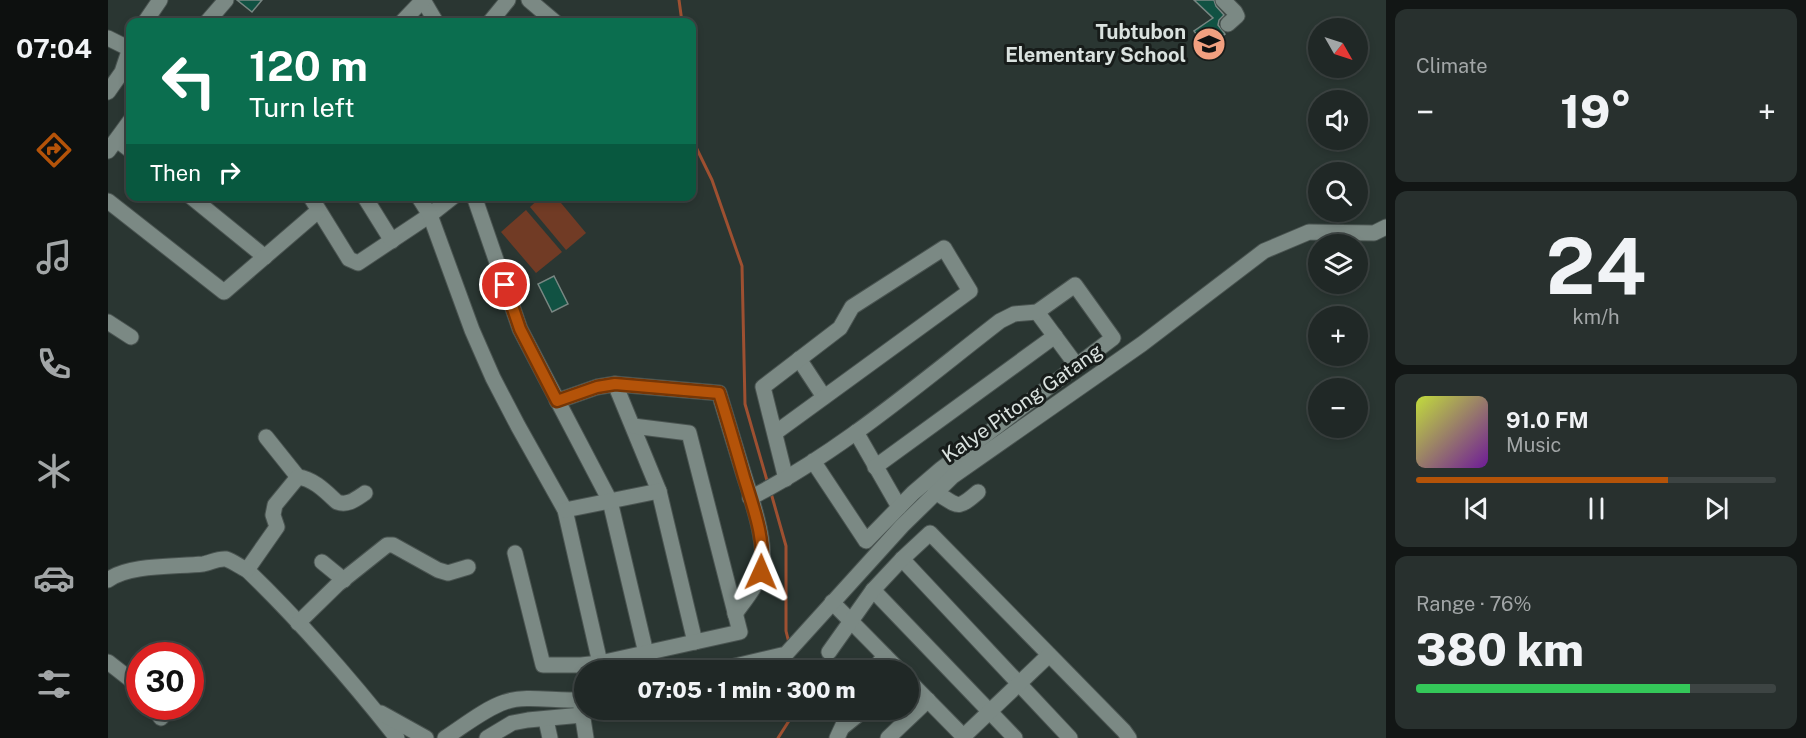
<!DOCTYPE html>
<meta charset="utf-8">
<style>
:root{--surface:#202826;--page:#28302e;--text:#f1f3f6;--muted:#a2a6a7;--line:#3d4443;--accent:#b45309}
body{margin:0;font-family:"Public Sans",sans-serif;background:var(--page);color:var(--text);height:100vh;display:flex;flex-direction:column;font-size:22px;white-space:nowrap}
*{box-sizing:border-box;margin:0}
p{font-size:20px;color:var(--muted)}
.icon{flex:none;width:33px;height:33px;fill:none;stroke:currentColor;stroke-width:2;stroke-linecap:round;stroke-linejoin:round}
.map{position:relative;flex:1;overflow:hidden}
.details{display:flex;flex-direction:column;gap:9px;padding:9px;background:#121615;width:420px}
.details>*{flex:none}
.banner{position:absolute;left:18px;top:18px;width:570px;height:183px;border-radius:12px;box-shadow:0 3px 9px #0003,0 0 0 2px var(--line);background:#0b6e4f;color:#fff;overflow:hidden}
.needle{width:39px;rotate:129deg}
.fabs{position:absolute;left:1200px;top:18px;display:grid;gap:12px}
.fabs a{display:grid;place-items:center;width:60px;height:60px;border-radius:50%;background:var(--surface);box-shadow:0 3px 9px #0003,0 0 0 2px var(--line);font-size:30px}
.speed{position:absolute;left:18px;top:642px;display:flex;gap:12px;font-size:30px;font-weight:700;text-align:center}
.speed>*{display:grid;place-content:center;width:78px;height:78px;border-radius:50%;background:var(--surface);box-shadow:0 3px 9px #0003,0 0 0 2px var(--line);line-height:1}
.speed .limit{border:9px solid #d22;background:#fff;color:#111}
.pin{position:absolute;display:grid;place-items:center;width:51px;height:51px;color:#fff;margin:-26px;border:3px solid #fff;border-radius:50%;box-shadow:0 2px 6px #0007}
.me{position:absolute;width:66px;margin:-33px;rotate:1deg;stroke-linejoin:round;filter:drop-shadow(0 0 4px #0008)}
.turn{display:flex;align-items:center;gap:21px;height:126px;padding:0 24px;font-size:27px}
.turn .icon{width:78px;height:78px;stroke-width:2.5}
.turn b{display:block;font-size:42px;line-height:51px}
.then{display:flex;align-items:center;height:57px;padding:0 24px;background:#0003;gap:12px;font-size:22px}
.big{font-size:45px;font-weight:800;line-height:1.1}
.details .widget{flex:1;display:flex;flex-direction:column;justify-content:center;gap:9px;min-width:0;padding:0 21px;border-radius:12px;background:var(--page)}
.details .dial{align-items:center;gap:0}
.dial b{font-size:78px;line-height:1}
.song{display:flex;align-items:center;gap:18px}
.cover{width:72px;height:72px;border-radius:9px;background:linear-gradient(135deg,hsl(70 70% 55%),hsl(280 70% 35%))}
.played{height:6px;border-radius:3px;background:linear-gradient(90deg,var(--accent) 70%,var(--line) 70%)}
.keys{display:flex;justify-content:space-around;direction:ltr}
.heat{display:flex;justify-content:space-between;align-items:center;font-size:33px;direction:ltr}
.charge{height:9px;border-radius:4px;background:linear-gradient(90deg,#34c759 76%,var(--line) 0)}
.trip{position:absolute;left:466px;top:660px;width:345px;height:60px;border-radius:30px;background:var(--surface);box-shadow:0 3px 9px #0003,0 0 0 2px var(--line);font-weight:800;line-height:60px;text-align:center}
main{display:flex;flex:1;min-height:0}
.tab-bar{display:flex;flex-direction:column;width:108px;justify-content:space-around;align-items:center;background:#0d100f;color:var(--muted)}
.tab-bar .icon{width:42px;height:42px}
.tab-bar .current{color:var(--accent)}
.tab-bar b{font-size:27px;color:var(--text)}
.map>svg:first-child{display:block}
.green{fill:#713b25}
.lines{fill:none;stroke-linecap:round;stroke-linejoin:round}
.stream{stroke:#9e5031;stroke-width:3}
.building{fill:#115243;stroke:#788682;stroke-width:1.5}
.minor-casing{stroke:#4a5451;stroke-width:17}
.minor{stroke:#7b8984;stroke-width:15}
.route-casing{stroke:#753606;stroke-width:15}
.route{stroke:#b45309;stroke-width:10}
.labels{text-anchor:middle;stroke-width:6;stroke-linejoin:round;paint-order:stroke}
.poi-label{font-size:20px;font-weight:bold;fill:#dae2df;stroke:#171c1a;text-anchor:end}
.street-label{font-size:20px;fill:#dae2df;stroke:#171c1a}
</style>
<main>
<nav class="tab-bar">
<b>07:04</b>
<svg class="icon current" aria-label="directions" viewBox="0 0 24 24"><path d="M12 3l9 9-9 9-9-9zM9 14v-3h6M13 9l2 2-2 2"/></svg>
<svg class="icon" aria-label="music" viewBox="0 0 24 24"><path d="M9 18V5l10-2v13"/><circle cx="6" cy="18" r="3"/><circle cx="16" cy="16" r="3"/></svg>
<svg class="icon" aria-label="phone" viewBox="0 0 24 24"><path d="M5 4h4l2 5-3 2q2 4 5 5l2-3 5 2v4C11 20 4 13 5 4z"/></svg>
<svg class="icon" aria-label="climate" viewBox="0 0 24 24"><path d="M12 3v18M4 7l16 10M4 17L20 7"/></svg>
<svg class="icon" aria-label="car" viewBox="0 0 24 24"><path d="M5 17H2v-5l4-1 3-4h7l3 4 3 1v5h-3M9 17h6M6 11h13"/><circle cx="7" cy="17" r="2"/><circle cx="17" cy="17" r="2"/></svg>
<svg class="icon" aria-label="filters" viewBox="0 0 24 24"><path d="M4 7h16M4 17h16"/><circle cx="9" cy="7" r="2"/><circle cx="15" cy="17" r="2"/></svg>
</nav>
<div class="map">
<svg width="1278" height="738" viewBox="0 0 1278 738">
<rect width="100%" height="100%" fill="#2a3632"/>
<g class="green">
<polygon points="434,196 448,197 478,233 458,250 422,207"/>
<polygon points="418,210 454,252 428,273 393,232"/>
</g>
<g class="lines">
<g class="stream">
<polyline points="571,0 574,22"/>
<polyline points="584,139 604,180 634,266 637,404 660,484"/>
<polyline points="663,493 678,546 678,631 681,643"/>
<polyline points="683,655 686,670"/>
<polyline points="670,738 686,713 686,710"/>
</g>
</g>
<g class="building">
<polygon points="129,0 154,0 144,12"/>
<polygon points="1086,0 1106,0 1108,6 1116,15 1111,20 1110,25 1117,34 1098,48 1086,31 1105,18"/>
<polygon points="446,276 460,304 444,312 430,284"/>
</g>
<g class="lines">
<defs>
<g id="minor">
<polyline points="315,0 328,22"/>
<polyline points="421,0 447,22"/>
<polyline points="1115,0 1127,12 1129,16 1120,24"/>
<polyline points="37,22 52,0"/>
<polyline points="99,22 118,0"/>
<polyline points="294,22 315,0"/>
<polyline points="382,22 400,0"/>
<polyline points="0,38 22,49"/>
<polyline points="0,92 14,72 22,48"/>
<polyline points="9,140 22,150"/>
<polyline points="0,151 22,121"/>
<polyline points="82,196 157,257"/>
<polyline points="202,196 241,259 250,263 322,215 346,196"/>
<polyline points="256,196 284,241"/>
<polyline points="310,196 322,215 364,330 385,378 410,426 457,510 492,663"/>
<polyline points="366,196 412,329 502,501 542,670"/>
<polyline points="0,201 116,292 210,211"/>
<polyline points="929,312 969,366"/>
<polyline points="0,322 23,337"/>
<polyline points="691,359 716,397"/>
<polyline points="507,384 551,491 587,642"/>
<path d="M 449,401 L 489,387 L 507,384 L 611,393 C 619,419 627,445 635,472 C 643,498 660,544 653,571 C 649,586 636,601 627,614"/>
<polyline points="748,432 791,507"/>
<polyline points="667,433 862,291 836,248 744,307 732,328 655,387 678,479"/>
<polyline points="158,437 190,477"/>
<polyline points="767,467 947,336"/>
<path d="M 827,492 C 851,506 848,511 870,492"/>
<path d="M 642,498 C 731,453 813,382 892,321 L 906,314 L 929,312 L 967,285 L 1005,338 L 833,469 L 805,493 L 758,541 L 705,461"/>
<polyline points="457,510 551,491"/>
<polyline points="407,553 435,665 473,665 492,663 632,632 581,433 525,426"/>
<polyline points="794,559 962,738"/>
<polyline points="214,562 236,580"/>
<path d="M 139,570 C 192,621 243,680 289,738"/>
<path d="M 0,580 C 21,564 68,567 95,564 C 102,563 110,558 118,559 C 125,561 132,567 139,570 L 169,527 L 165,515 L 167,505 L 190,477 C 206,479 218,492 229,502 C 240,506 248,499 257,493"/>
<polyline points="765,590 907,738"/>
<polyline points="724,602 791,670"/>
<polyline points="190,623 230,584 279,545 285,545 330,570 340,573 360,567"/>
<polyline points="721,652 765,590 794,559 822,533 1016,731 1021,738"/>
<polyline points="0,662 32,687"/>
<polyline points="610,670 678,654 794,526 845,476 1034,344 1156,251 1201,232 1266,233 1278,227"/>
<polyline points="765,670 777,656"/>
<polyline points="801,681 857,738"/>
<polyline points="45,706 53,718"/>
<polyline points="473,706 478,738"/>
<polyline points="273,713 318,738"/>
<polyline points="438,720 442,738"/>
<polyline points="736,726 756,710"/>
<polyline points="856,736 941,655"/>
<path d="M 337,738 C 354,727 378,708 397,702 C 420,694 454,703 477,699"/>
<polyline points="379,738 404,723 420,720 474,715"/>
<polyline points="729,738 742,710"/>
<polyline points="780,738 820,700"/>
</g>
</defs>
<use href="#minor" class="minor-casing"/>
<use href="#minor" class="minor"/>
</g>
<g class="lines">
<defs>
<path id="route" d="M 397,285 L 412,329 L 449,401 L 489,387 L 507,384 L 611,393 C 620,421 628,449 636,477 C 645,507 658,540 653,572"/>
</defs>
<use href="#route" class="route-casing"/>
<use href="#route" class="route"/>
</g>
<defs>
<symbol id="school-disc" viewBox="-11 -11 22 22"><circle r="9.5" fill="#f2a080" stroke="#171c1a"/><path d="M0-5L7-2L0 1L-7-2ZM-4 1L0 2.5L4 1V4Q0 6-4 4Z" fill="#111"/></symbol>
</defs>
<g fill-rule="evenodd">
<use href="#school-disc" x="1082" y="25" width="38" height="38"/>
</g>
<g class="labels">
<g class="poi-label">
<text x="1078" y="39">Tubtubon<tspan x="1078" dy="23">Elementary School</tspan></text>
</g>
<g class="street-label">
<text transform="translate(914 403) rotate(-35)" y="7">Kalye Pitong Gatang</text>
</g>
</g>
</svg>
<div class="fabs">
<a><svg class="needle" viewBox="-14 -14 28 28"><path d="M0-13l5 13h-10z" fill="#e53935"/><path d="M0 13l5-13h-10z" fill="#a2a6a7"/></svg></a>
<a><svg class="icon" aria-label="sound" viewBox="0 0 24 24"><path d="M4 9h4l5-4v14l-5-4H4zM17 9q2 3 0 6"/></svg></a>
<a><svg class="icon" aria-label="search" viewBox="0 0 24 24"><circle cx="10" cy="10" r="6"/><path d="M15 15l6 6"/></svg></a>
<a><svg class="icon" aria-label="layers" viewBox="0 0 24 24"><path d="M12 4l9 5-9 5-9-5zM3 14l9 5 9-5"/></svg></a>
<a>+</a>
<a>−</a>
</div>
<div class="speed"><div class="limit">30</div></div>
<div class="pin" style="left:397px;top:285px;background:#d93025"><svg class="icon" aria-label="arrive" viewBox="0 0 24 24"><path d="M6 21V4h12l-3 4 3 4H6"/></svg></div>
<svg class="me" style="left:653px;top:572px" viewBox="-20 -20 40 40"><path d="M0-17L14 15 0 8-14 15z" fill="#b45309" stroke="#fff" stroke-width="4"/></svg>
<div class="trip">07:05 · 1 min · 300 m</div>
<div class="banner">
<div class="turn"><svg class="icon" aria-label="left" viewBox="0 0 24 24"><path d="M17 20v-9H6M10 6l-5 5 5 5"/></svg><div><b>120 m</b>Turn left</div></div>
<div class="then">Then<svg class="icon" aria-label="right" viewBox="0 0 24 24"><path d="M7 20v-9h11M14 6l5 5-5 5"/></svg></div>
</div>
</div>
<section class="details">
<div class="widget"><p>Climate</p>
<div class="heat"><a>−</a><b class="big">19°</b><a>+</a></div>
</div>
<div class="widget dial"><b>24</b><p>km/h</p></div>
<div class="widget">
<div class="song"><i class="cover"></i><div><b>91.0 FM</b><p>Music</p></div></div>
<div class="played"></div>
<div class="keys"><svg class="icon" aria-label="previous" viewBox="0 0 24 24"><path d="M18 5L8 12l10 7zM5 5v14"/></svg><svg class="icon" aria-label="pause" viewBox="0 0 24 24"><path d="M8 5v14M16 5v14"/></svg><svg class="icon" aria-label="next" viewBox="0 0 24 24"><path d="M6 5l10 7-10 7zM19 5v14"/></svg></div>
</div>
<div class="widget"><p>Range · 76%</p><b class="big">380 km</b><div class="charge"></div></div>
</section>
</main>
